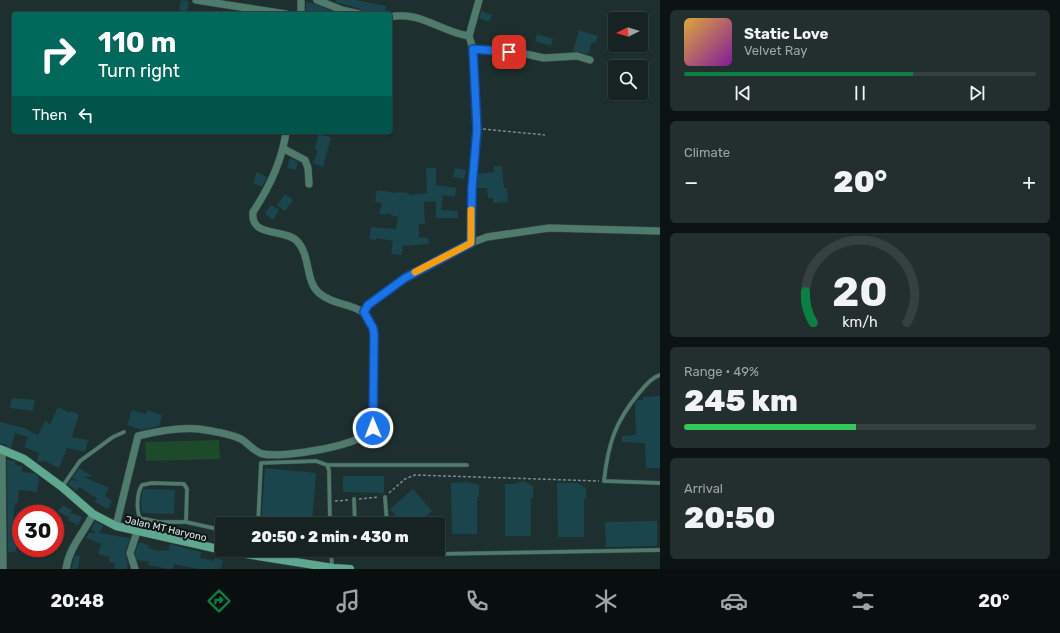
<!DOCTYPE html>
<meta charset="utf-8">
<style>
:root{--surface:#162322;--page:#232f2f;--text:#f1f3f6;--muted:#9ea4a5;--line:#354040;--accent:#0b8043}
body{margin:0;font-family:Rubik,sans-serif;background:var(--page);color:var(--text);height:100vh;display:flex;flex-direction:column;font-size:15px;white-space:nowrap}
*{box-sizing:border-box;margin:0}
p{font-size:13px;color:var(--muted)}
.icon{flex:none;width:22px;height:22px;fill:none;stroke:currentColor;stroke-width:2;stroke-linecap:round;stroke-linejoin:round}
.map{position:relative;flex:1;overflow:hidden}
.sheet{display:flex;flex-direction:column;gap:10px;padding:10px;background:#0c1313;width:400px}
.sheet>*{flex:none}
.top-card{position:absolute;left:12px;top:12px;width:380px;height:122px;border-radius:4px;box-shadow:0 1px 3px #0004,0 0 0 1px var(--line);background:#00695c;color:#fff;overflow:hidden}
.needle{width:26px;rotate:265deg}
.fabs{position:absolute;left:608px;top:12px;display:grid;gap:8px}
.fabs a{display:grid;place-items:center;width:40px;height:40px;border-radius:4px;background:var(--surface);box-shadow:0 1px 3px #0004,0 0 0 1px var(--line);font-size:20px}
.speed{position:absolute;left:12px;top:505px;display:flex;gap:8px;font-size:20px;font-weight:700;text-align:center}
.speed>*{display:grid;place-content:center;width:52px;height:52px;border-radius:50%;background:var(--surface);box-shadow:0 1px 3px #0004,0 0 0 1px var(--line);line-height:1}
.speed .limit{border:6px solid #d22;background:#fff;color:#111}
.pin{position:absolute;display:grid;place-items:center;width:34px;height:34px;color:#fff;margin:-17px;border-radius:8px;box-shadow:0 2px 6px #0006}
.me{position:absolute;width:44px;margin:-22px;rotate:359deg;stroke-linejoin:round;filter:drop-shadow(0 0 3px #0008)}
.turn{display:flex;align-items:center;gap:14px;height:84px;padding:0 20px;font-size:18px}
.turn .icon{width:52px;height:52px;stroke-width:2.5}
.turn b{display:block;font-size:28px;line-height:34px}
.then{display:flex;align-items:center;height:38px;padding:0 20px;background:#0003;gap:8px;font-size:15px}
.big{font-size:30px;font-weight:800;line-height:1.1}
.sheet .card{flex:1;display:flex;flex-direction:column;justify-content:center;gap:6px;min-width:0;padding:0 14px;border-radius:6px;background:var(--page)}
.sheet .dial{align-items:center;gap:0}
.dial svg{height:104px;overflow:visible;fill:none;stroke:var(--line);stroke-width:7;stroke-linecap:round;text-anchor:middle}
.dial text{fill:var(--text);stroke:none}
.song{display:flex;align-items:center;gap:12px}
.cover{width:48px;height:48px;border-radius:6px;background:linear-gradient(135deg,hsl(40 70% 55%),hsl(290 70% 35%))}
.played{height:4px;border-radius:2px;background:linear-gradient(90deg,var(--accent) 65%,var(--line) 65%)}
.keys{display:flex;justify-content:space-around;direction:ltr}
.heat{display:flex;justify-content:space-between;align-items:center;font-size:22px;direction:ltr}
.charge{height:6px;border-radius:3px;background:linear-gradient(90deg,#34c759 49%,var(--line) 0)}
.trip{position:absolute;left:215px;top:517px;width:230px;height:40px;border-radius:4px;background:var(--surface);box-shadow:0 1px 3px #0004,0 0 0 1px var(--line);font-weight:800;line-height:40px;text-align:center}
.dock{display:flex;height:64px;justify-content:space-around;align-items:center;background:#090e0e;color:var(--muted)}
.dock .icon{width:28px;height:28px}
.dock .active{color:var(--accent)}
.dock b{font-size:18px;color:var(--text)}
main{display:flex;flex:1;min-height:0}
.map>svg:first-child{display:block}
.green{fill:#1d4a2a}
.building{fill:#1b454d}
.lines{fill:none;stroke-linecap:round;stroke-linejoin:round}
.service-casing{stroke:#3c4d4c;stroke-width:4.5}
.minor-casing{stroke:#3c4d4c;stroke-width:8}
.secondary-casing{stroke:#3c4d4c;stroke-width:9}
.path{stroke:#7b8a89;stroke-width:1.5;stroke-dasharray:3 2;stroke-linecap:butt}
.service{stroke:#4f7b6c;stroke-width:3.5}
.minor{stroke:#4f7b6c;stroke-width:7}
.secondary{stroke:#5fa890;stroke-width:8}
.route-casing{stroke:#114b97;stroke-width:10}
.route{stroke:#1a73e8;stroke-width:7}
.slow{stroke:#f59e0b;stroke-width:7}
.labels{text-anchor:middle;stroke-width:4;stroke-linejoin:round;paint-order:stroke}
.street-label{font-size:10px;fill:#dde8e7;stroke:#0e1615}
</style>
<main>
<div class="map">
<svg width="660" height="569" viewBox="0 0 660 569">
<rect width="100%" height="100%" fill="#1d2f2e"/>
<polygon class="green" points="219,440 220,459 146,461 145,442"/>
<g class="building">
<polygon points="181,0 189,1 187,12 179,10"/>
<polygon points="336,0 356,0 386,6 385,14 368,14 360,9 336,2"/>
<polygon points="306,2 315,4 339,14 306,13"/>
<polygon points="481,11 492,15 489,22 479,18"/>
<polygon points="579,30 598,36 595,43 592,42 588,54 573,51"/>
<polygon points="537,34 553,39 551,46 535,41"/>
<polygon points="318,134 331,137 323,167 313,163 318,150 315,150"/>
<polygon points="290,158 298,162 296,170 287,168"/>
<polygon points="494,166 502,166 504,188 507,188 508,202 493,203 493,198 488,198 487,188 477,188 478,174 494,172"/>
<polygon points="426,168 436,168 436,185 456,188 455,197 443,195 441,210 458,211 458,218 436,218 436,201 424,202 425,224 419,224 419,237 428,238 429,244 403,246 402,255 391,254 393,241 376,238 376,240 369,239 371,227 396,229 398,217 386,213 386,215 379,214 382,203 375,202 377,190 397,193 397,192 409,193 409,195 427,193"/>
<polygon points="455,168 466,170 464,179 453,177"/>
<polygon points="257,172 267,177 262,187 253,183"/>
<polygon points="285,194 293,200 285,211 277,205"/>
<polygon points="271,205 279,210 273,220 265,214"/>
<polygon points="660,396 660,468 646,468 645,443 622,442 622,436 636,435 635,404 638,400 643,400 643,397"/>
<polygon points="12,398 35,400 33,411 10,408"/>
<polygon points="58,407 70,413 70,411 79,414 72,437 88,440 85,452 67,448 59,468 43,460 42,462 37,461 39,453 24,447 28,437 15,433 11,448 6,446 6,444 0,444 0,422 24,428 38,435 45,421 50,424"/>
<polygon points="132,410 146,414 147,410 162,415 159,426 142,430 127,425"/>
<polygon points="7,460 15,461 15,465 22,466 22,472 34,473 38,476 39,480 37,492 19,490 18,503 15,503 13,520 13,529 18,530 16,551 12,552 8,552"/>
<polygon points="79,468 92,476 84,477 109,488 105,496 112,501 108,509 95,502 97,498 89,494 89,493 79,487 77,491 68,485 71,480 79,481 72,478"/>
<polygon points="265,468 316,473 312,524 261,524"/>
<polygon points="343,476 384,476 384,493 343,492"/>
<polygon points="524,481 533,486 533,498 531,498 531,536 505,536 505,484 514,484"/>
<polygon points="467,482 479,485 479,497 477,497 477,534 452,534 451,483"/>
<polygon points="557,483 577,483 586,488 586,499 584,499 584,537 558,537"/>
<polygon points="143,489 175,490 174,514 142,513 141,501"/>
<polygon points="413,489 432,511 418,524 403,524 390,509"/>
<polygon points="62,505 72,510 69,517 58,512"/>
<polygon points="71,513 82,517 78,525 68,520"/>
<polygon points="95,521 103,526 99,533 130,538 125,552 128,565 127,569 114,569 115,563 109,562 110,557 98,554 101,544 86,538 89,533 96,533 91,530"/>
<polygon points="657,521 657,546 606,547 605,522"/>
<polygon points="139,542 149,545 148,548 160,551 161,550 168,551 170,544 201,552 200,558 214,561 214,558 223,560 221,569 197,569 174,564 173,569 167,569 148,565 149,562 137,560 135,553"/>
<polygon points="75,555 80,556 78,569 71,569"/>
</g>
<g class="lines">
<defs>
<g id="service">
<path d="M 660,375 C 651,378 645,386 639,393 C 615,422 608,444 604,481 L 660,483"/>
<polyline points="327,465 467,465"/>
<polyline points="62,487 80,461 113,437 124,432"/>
<polyline points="385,497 387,524"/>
<polyline points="354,499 355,524"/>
<path d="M 186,522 L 187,489 L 184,484 L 152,483 L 142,485 C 137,492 136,510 140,518 L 159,522 L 186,522 L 222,530"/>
<polyline points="258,524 261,463 316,461 327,465 329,470 330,524"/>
<polyline points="331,550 332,567"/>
<polyline points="427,550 435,554 660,550"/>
</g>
<g id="minor">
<polyline points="196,0 286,14"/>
<polyline points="317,0 342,10 359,14"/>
<polyline points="301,14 301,0"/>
<path d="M 390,17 C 419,10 441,32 469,36"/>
<polyline points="473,49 521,53 544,58 577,56 590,60"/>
<polyline points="284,149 305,160 308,168 309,184"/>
<polyline points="471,243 472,188 477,129 473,49 469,36 479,0"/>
<polyline points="364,311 368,305 405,278 471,243 487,237 549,228 660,231"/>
<polyline points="2,450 3,569"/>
<path d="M 116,526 L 138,436 C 158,431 179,427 199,429 C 212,431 229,433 241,439 C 248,443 254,452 263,454 C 283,458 364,446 373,428 L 374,334 C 367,298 340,311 319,293 C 305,281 311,256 297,241 C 284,228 250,238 253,212 C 269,188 282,161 286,132"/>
<path d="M 66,569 C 69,547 84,533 93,514"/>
<polyline points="135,569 130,553 137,532"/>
</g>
<polyline id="secondary" points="0,449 24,459 62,487 93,514 116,526 227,551 333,568 350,569"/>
</defs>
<use href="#service" class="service-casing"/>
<use href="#minor" class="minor-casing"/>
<use href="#secondary" class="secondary-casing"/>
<g class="path">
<polyline points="483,129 545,135"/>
<polyline points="389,493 405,479 415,475 599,481"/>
<polyline points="359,499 379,497"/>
<polyline points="335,501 349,500"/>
</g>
<use href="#service" class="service"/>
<use href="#minor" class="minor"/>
<use href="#secondary" class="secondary"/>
</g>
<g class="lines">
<defs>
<polyline id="route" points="373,428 374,334 373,328 364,312 368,305 405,278 471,243 472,188 477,129 473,49 509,52"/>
</defs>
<use href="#route" class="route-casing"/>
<use href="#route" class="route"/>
<polyline class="slow" points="415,272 471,243 471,210"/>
</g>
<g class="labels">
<g class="street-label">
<text transform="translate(166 528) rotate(13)" y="4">Jalan MT Haryono</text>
</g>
</g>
</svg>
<div class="fabs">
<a><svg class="needle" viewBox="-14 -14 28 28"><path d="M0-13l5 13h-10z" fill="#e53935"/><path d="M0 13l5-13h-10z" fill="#9ea4a5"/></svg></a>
<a><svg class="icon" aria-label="search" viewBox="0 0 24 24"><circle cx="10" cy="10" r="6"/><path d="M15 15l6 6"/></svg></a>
</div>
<div class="speed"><div class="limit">30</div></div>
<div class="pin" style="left:509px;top:52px;background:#d93025"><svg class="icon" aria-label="arrive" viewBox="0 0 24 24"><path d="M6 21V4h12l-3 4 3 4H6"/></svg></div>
<svg class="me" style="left:373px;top:428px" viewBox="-20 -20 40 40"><circle r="17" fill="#1a73e8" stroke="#fff" stroke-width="3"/><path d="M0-11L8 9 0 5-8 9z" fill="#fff"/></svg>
<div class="trip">20:50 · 2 min · 430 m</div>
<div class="top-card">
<div class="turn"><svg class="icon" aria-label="right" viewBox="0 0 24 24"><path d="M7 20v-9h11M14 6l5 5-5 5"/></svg><div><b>110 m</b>Turn right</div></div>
<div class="then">Then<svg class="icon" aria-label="left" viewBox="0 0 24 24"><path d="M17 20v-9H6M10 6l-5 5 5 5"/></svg></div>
</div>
</div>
<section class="sheet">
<div class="card">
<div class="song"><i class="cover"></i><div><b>Static Love</b><p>Velvet Ray</p></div></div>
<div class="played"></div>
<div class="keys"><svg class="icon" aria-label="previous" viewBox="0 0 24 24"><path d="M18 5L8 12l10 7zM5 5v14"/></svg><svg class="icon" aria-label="pause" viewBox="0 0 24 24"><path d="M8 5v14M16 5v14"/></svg><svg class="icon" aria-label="next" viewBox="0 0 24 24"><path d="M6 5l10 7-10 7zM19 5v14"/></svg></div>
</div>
<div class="card"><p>Climate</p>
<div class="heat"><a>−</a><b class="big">20°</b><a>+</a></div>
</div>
<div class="card dial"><svg viewBox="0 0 100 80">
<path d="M14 69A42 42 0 1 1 86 69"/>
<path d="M14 69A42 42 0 0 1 8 45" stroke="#0b8043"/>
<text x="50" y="56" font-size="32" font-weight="700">20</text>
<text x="50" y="72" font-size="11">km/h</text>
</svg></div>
<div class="card"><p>Range · 49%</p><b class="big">245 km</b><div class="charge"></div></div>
<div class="card"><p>Arrival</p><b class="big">20:50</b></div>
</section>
</main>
<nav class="dock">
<b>20:48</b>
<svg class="icon active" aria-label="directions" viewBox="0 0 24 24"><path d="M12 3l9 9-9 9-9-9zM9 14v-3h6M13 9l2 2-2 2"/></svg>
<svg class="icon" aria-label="music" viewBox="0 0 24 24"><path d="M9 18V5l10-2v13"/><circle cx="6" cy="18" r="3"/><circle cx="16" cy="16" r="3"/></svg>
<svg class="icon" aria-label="phone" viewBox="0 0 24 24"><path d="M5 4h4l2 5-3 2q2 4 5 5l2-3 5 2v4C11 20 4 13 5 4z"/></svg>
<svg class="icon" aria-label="climate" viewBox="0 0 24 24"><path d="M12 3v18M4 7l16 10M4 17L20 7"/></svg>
<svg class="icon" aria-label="car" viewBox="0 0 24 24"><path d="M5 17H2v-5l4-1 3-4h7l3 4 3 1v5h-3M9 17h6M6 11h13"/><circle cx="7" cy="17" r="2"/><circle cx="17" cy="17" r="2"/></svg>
<svg class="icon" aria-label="filters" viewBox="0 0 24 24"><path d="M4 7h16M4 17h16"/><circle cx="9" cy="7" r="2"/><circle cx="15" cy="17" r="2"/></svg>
<b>20°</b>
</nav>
